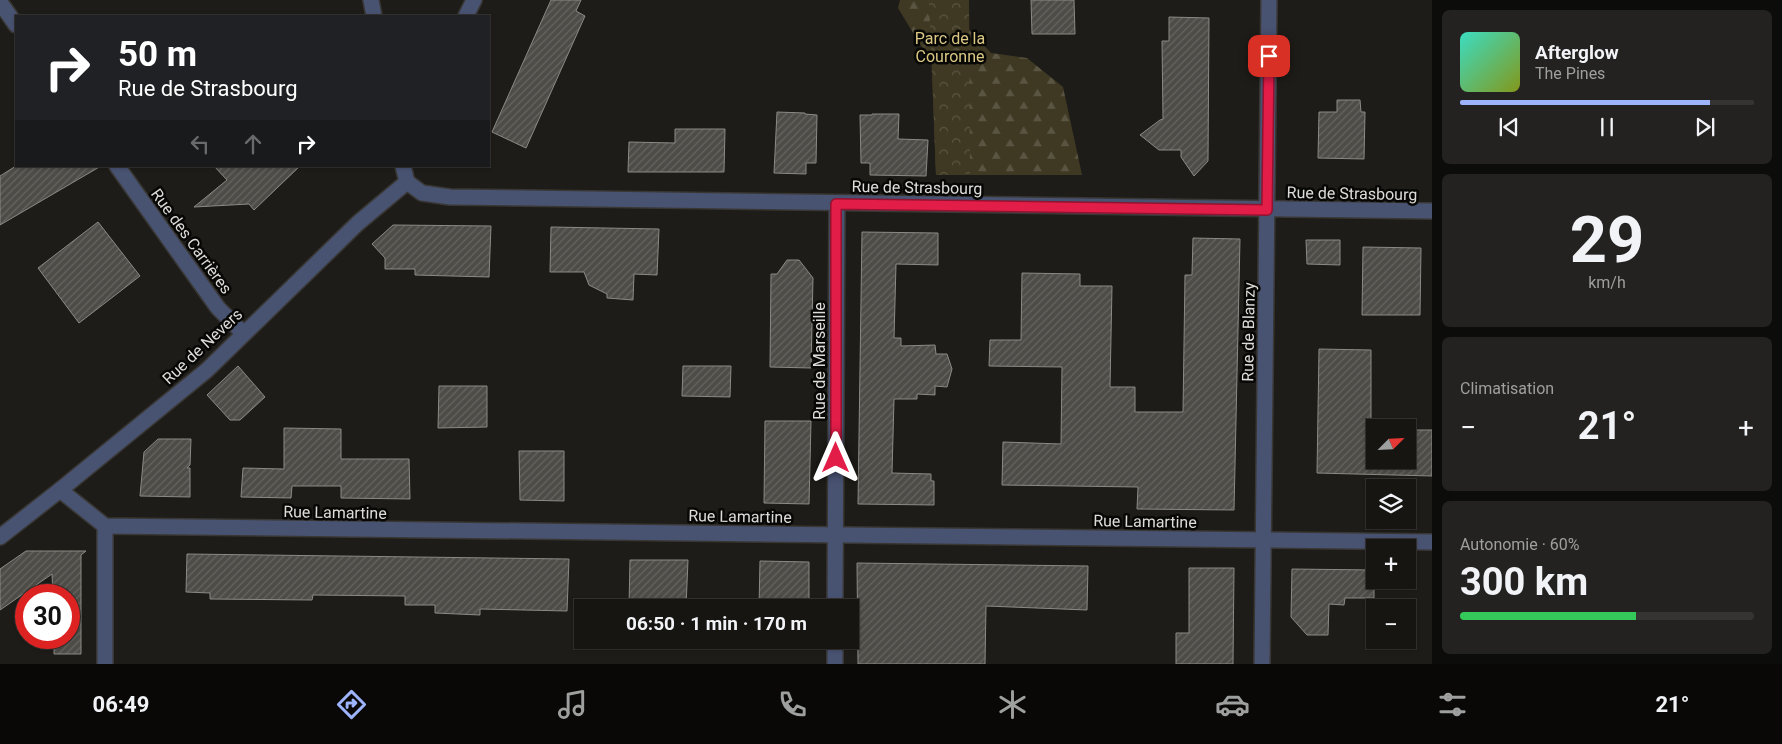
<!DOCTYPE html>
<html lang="fr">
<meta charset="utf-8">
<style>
:root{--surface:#161512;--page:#232220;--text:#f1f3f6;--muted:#9e9f9f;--line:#353432;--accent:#9db4fd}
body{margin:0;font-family:Roboto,sans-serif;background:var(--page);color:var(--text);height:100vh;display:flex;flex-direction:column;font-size:19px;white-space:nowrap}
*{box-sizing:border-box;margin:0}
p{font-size:16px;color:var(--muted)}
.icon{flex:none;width:28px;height:28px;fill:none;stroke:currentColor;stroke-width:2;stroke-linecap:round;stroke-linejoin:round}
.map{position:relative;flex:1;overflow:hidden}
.side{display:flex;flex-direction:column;gap:10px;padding:10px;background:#0c0c0a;width:350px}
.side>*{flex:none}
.hud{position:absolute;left:15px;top:15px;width:475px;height:152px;border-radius:0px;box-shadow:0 1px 4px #0004,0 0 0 1px var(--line);background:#202124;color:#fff;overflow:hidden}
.needle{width:32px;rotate:66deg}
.buttons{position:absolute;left:1366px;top:419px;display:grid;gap:10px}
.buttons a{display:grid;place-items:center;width:50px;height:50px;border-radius:0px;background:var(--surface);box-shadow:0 1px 4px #0004,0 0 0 1px var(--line);font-size:25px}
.speed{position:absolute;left:15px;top:584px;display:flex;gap:10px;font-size:25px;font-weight:700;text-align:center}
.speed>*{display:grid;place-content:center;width:65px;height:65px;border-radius:50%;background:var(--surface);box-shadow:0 1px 4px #0004,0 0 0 1px var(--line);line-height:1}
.speed .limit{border:8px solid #d22;background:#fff;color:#111}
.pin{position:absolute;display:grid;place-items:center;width:42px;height:42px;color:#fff;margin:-21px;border-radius:10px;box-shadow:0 2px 8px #0006}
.me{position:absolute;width:55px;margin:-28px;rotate:0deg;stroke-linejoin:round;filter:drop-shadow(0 0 4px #0008)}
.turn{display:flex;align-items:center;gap:18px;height:105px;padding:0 20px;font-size:22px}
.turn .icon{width:65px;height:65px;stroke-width:2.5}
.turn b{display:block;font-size:35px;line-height:42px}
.lanes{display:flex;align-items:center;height:48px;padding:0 20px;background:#0003;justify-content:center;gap:25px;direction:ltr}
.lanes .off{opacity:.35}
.big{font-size:38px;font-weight:700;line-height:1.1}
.side .card{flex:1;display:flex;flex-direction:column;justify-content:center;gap:8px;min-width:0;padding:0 18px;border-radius:8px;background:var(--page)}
.side .dial{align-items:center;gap:0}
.dial b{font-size:65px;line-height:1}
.song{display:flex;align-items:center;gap:15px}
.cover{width:60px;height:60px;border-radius:8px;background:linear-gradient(135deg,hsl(170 70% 55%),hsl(70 70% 35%))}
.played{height:5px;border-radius:2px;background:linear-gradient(90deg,var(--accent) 85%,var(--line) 85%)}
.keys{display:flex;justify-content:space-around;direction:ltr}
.heat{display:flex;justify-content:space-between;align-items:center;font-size:28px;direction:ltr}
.charge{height:8px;border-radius:4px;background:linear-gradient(90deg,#34c759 60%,var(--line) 0)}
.trip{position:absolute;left:574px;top:599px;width:285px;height:50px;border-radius:0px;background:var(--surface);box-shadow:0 1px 4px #0004,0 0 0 1px var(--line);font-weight:700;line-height:50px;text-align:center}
.tab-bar{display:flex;height:80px;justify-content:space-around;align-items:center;background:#090807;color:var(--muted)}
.tab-bar .icon{width:35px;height:35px}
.tab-bar .active{color:var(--accent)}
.tab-bar b{font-size:22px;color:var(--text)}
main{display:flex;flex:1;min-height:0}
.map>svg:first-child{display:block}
.forest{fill:url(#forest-firs)}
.park{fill:url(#park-crowns)}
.building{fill:url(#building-hatch);stroke:#8b8a84}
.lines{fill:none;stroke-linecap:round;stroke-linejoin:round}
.street-casing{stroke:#393733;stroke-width:18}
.street{stroke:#485271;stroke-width:15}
.route-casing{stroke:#92132f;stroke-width:12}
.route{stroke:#e11d48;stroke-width:9}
.labels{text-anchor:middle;stroke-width:5;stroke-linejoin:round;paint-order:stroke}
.park-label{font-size:16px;fill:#dbc884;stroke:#070705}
.street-label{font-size:16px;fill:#dddcd9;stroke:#070705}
</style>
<main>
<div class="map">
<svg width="1432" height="664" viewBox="0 0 1432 664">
<defs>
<pattern id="forest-firs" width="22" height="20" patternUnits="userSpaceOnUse" patternTransform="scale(1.25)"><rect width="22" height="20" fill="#3f3923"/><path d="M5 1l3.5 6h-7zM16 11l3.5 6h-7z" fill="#5a5542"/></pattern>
<pattern id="park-crowns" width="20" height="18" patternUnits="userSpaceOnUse" patternTransform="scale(1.25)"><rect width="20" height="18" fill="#3f3923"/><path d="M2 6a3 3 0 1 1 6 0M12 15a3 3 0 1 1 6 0" fill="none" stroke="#5a5542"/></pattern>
<pattern id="building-hatch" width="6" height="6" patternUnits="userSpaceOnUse" patternTransform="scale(1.25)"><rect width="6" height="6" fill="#4e4c47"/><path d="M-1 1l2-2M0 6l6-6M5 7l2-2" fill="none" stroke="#676561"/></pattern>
</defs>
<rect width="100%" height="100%" fill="#1e1c18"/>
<polygon class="forest" points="900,0 969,0 969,30 991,53 1027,58 1063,87 1082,175 936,175 932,64 898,8"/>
<polygon class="park" points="929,0 969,0 970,174 936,175"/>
<g class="building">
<polygon points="551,0 581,0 576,11 585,16 526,148 492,132"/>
<polygon points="1031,0 1074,0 1075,34 1032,34"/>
<polygon points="1169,17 1209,18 1208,161 1194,176 1181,157 1181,150 1159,150 1140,135 1160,120 1163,119 1162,41 1169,41"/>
<polygon points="1337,100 1360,100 1361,112 1365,112 1364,159 1318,158 1319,112 1337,112"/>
<polygon points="777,112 805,113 805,114 817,115 816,163 806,163 806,174 774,173"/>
<polygon points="872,114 899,114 898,139 928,140 926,176 870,175 870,163 861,163 860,115 872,115"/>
<polygon points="675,129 725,129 724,172 628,172 629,142 675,143"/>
<polygon points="16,166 101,166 0,225 0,176"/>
<polygon points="214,166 300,166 254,210 249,204 194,207 227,180"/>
<polygon points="98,222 140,276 79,323 38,268"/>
<polygon points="393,225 491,226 489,277 415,275 415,269 385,269 385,258 372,244"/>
<polygon points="551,227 659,229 657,275 634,274 633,300 607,298 607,294 589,285 584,272 550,272"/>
<polygon points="862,232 938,233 938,265 896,264 894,338 901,338 901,346 935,345 936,354 947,354 952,369 947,387 935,386 935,395 917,394 917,399 894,399 892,473 931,474 931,481 934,481 934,505 858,504"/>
<polygon points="1193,238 1240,239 1234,510 1137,509 1138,487 1002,485 1003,442 1061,444 1062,367 989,366 990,340 1021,340 1022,273 1080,274 1080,286 1112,286 1110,387 1135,387 1135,412 1183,412 1185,275 1192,275"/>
<polygon points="1306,240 1340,240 1340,265 1307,264"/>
<polygon points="1363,247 1421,248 1420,315 1362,315"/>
<polygon points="787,260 799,260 813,278 811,368 770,367 771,274 777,274"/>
<polygon points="1319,349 1371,350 1371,429 1375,429 1375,460 1408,460 1408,430 1432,430 1432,476 1317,473"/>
<polygon points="238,366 265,397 240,420 230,420 207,395"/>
<polygon points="683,366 731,366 730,397 682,396"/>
<polygon points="439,386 487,386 487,427 438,428"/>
<polygon points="765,421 811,421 809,504 764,503"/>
<polygon points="284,428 341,429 341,459 409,459 410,499 341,498 341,486 292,486 291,498 241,497 243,468 284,469"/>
<polygon points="158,439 191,439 190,465 187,468 190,468 190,497 140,496 144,452"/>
<polygon points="519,451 564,451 564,501 520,500"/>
<polygon points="26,551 86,551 81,555 81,654 54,654 54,638 69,638 69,595 53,595 52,574 0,610 0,569"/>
<polygon points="187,554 569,559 567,611 480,609 480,615 435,613 435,605 405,605 405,596 313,595 312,600 210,599 210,593 186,592"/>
<polygon points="630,560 688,560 686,607 629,606"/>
<polygon points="760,561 809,562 809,608 759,608"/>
<polygon points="857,563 1088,566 1087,610 986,606 985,664 858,664"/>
<polygon points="1189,568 1234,568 1233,664 1176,664 1176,633 1189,633"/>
<polygon points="1292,569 1374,570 1374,598 1345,598 1344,605 1329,604 1328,635 1307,635 1291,617"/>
</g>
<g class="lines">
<defs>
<g id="street">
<polyline points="371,0 374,16"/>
<polyline points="0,2 16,25"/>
<polyline points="466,16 474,0"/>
<polyline points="117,166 218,308 243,333"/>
<polyline points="403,166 407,182"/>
<polyline points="407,182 422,193 450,197 1432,211"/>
<polyline points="60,490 105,526 1432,542"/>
<polyline points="0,537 60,490 207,370 358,223 407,182"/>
<polyline points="835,608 837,204"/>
<polyline points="105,664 105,526"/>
<polyline points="835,664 835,640"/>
<polyline points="1262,664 1269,0"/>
</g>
</defs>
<use href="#street" class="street-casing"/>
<use href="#street" class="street"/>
</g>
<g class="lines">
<defs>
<polyline id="route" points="836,458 836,204 1267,210 1269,56"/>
</defs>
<use href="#route" class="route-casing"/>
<use href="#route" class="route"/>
</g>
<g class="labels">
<g class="park-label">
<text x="950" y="44">Parc de la<tspan x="950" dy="18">Couronne</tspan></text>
</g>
<g class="street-label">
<text transform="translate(917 187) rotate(1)" y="6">Rue de Strasbourg</text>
<text transform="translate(1352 193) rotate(1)" y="6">Rue de Strasbourg</text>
<text transform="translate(192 241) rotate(54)" y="6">Rue des Carrières</text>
<text transform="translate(1248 332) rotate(-89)" y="6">Rue de Blanzy</text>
<text transform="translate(202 346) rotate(-43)" y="6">Rue de Nevers</text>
<text transform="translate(819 361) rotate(-90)" y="6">Rue de Marseille</text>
<text transform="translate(335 512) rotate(1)" y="6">Rue Lamartine</text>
<text transform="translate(740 516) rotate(1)" y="6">Rue Lamartine</text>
<text transform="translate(1145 521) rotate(1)" y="6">Rue Lamartine</text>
</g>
</g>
</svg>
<div class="buttons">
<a><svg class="needle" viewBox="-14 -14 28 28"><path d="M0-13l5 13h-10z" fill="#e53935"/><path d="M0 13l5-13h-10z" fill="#9e9f9f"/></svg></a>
<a><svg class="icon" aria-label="layers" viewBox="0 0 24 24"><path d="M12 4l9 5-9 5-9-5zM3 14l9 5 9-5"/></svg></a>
<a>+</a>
<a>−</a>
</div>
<div class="speed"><div class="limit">30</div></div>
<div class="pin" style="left:1269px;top:56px;background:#d93025"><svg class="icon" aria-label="arrive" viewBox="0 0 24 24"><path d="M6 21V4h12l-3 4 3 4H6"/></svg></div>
<svg class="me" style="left:836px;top:458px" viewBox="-20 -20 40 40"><path d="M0-17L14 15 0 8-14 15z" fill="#e11d48" stroke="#fff" stroke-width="4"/></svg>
<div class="trip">06:50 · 1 min · 170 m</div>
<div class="hud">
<div class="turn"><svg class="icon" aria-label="right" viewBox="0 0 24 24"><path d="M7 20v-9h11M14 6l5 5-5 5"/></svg><div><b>50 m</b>Rue de Strasbourg</div></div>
<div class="lanes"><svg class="icon off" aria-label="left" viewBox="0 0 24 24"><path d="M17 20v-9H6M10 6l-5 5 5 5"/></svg><svg class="icon off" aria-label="ahead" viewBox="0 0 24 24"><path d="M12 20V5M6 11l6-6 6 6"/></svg><svg class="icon" aria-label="right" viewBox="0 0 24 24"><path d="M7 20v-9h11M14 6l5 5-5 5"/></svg></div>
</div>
</div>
<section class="side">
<div class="card">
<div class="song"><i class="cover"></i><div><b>Afterglow</b><p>The Pines</p></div></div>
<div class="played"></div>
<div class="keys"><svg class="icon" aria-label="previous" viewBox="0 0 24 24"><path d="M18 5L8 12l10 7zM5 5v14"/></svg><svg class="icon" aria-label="pause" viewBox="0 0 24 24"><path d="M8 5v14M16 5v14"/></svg><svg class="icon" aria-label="next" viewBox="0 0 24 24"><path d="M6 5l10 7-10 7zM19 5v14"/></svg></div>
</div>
<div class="card dial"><b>29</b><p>km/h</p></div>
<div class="card"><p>Climatisation</p>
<div class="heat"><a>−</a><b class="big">21°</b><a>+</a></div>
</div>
<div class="card"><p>Autonomie · 60%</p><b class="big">300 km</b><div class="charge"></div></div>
</section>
</main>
<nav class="tab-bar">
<b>06:49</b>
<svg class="icon active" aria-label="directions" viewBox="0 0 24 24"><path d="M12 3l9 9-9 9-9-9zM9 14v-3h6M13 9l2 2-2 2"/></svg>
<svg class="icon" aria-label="music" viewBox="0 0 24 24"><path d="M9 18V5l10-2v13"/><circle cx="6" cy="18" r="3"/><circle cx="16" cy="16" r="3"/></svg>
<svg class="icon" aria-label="phone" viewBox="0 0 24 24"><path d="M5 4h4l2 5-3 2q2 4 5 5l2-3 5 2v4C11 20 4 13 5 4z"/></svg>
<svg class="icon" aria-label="climate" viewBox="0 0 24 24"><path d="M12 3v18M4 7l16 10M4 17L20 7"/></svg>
<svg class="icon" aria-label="car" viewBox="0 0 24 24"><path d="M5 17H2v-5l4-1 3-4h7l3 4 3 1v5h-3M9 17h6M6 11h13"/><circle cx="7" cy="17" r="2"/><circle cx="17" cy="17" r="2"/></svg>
<svg class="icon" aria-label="filters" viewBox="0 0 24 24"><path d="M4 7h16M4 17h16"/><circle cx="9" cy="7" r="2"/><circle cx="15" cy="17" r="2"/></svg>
<b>21°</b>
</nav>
